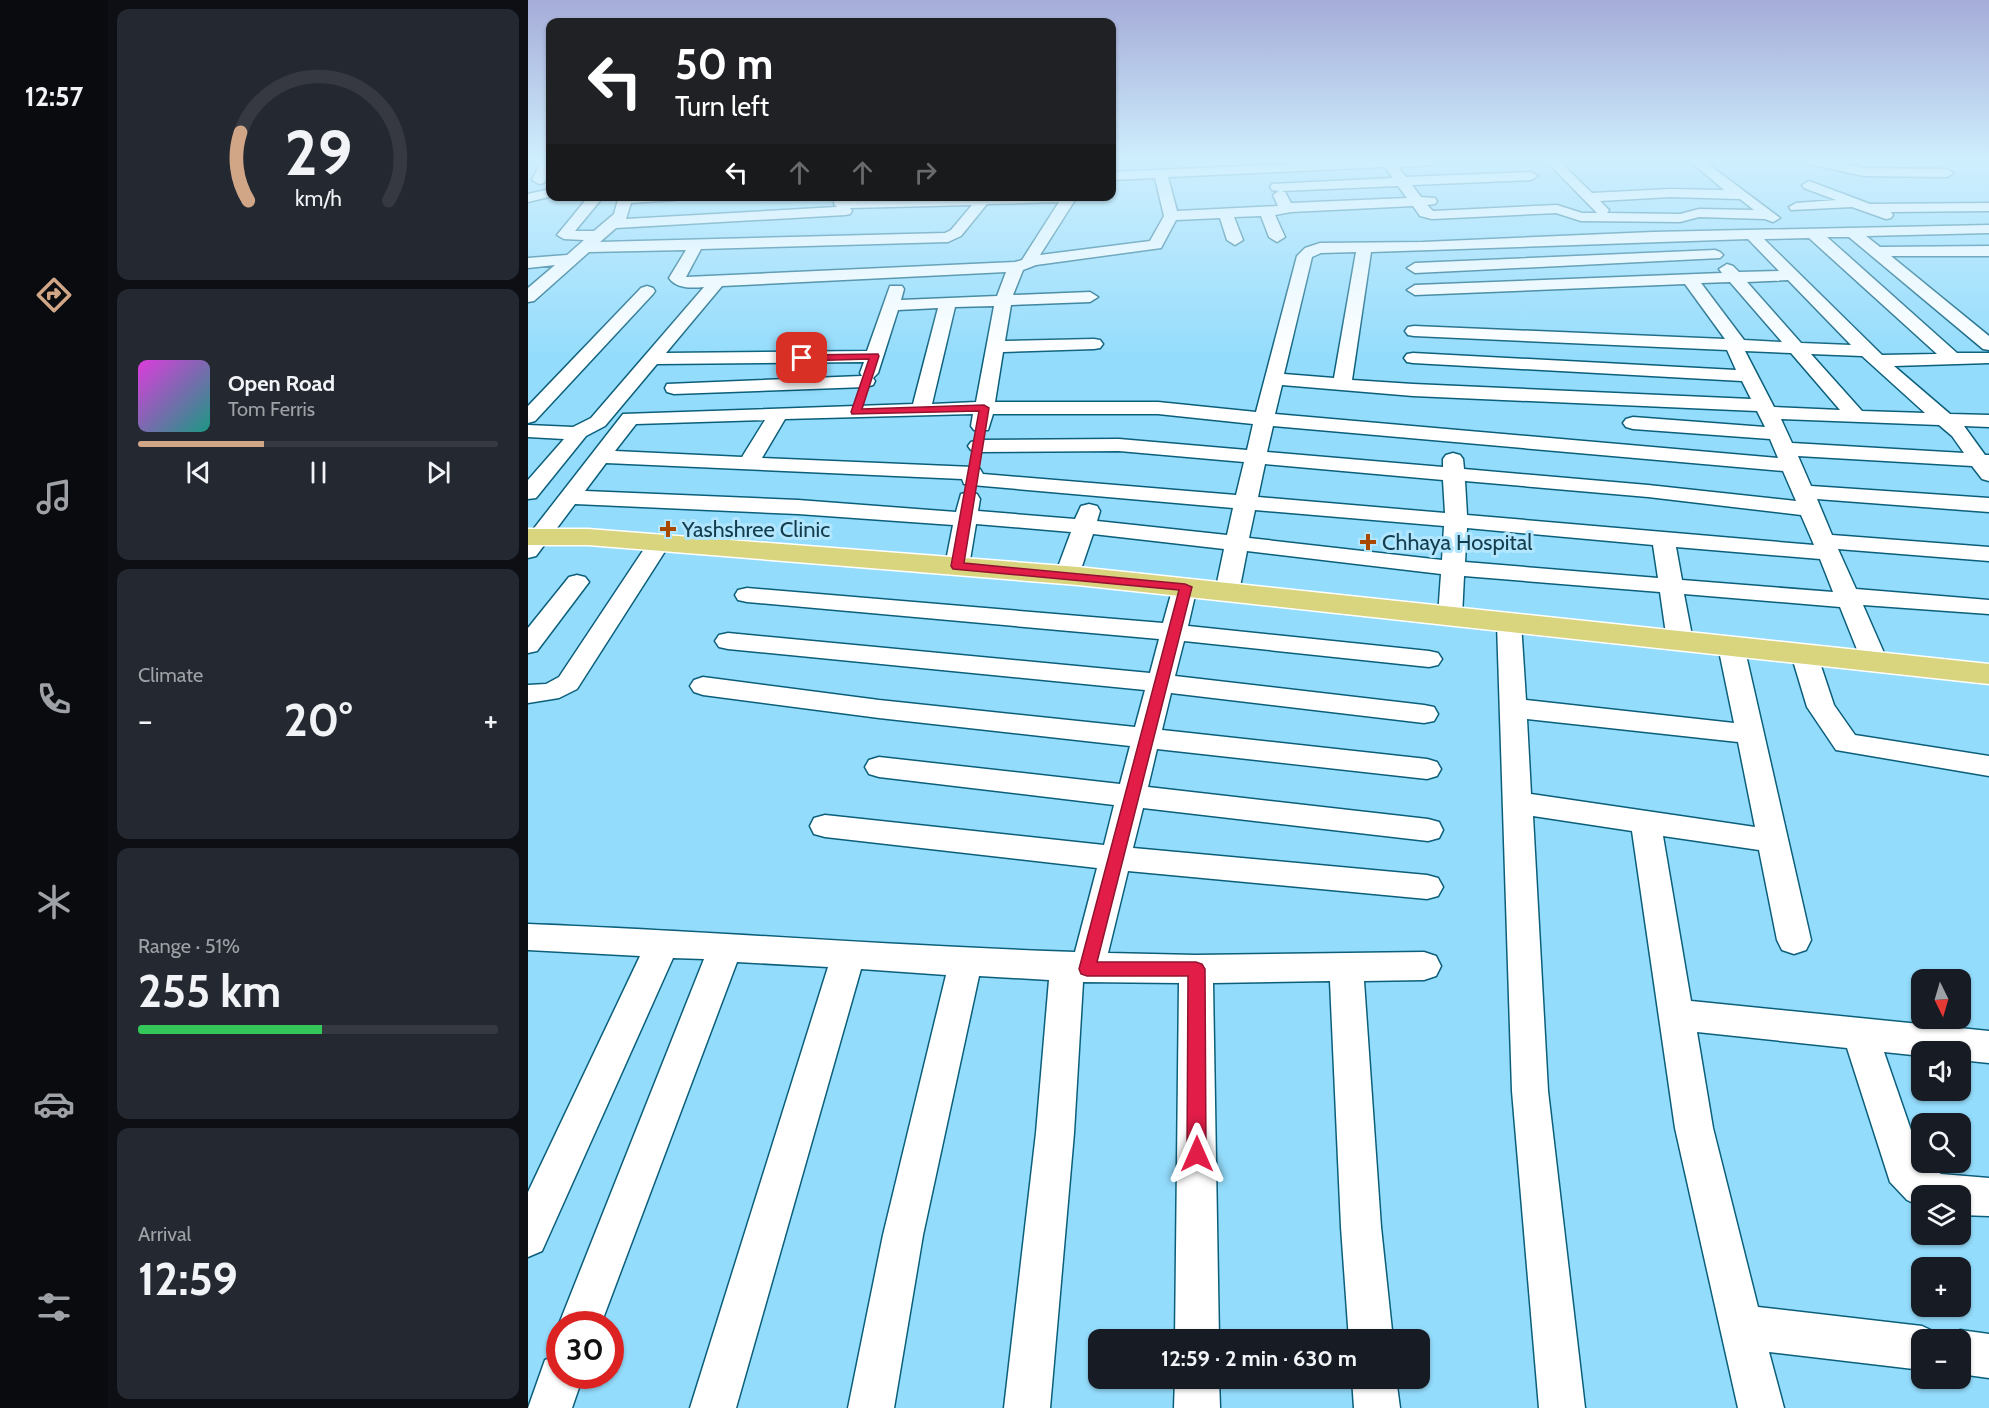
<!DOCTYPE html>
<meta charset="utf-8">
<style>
:root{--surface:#171b24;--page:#242831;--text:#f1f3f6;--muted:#9ea1a6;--line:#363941;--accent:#d1a687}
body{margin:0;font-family:Cabin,sans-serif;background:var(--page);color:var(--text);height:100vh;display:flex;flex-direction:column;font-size:22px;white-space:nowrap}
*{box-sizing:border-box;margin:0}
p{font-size:20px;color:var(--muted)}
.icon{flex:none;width:33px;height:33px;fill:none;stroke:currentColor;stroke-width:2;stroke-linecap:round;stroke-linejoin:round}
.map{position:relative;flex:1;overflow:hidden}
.side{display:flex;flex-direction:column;gap:9px;padding:9px;background:#0d0f14;width:420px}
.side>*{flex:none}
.hud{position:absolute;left:18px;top:18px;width:570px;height:183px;border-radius:12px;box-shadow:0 2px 4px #0004;background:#202124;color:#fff;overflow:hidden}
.needle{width:39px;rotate:175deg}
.buttons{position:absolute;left:1383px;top:969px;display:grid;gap:12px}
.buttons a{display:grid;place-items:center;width:60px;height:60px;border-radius:12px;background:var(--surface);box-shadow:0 2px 4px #0004;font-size:30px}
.speed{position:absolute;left:18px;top:1311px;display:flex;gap:12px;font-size:30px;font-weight:700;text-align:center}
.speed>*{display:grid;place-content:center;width:78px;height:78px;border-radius:50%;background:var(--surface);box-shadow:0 2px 4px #0004;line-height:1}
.speed .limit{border:9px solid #d22;background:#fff;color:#111}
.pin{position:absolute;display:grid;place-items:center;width:51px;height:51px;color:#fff;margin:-26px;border-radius:12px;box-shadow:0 3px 9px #0006}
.me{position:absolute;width:66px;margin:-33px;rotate:0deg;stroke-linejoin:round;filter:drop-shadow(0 0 4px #0008)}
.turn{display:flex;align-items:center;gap:21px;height:126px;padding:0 30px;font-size:27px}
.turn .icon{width:78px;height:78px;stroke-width:2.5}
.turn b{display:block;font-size:42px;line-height:51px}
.lanes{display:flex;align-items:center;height:57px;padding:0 30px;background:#0003;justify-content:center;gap:30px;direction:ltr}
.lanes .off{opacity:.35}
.big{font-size:45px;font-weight:700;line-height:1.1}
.side .tile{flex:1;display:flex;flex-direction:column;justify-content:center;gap:9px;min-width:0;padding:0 21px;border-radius:12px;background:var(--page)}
.side .dial{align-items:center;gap:0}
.dial svg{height:156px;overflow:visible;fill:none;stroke:var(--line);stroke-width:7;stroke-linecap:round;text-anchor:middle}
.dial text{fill:var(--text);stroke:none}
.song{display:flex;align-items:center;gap:18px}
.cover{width:72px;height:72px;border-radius:9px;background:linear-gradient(135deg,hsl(300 70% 55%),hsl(170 70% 35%))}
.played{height:6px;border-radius:3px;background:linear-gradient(90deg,var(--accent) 35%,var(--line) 35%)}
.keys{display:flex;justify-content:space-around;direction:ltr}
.heat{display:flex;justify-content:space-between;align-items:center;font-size:33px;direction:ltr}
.charge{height:9px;border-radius:4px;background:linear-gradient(90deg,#34c759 51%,var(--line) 0)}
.trip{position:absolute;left:560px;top:1329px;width:342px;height:60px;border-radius:12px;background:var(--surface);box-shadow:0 2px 4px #0004;font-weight:700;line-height:60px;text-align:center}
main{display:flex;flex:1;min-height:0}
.tab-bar{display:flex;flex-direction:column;width:108px;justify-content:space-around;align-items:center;background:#090b0e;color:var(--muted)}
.tab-bar .icon{width:42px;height:42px}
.tab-bar .selected{color:var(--accent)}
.tab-bar b{font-size:27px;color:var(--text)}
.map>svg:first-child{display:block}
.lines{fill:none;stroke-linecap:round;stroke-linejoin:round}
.minor-casing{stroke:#0b5f7b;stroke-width:3}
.major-casing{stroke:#fff;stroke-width:3}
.minor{fill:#fff;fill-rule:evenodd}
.major{fill:#d8d57e;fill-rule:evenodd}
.route{fill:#e11d48;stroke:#92132f;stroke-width:1.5}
.poi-dot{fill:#a94900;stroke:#b2e6fe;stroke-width:2}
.labels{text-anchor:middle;stroke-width:6;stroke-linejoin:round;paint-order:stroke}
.poi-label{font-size:22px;fill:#133c4c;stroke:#b2e6fe;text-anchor:start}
</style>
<main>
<nav class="tab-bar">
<b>12:57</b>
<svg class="icon selected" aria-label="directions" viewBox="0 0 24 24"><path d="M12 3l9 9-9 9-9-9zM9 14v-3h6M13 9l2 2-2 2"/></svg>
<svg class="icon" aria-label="music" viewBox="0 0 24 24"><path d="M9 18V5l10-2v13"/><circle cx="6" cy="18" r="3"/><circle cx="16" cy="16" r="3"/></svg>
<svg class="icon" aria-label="phone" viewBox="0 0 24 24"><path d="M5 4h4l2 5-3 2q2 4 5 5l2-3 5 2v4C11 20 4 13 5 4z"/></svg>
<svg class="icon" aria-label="climate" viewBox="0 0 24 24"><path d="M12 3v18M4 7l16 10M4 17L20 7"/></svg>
<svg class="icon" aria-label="car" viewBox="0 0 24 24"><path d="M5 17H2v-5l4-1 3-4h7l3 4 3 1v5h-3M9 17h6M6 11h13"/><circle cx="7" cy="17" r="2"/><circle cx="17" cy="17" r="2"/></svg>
<svg class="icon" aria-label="filters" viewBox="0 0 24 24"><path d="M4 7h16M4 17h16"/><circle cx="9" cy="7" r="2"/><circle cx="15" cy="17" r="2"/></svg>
</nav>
<section class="side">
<div class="tile dial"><svg viewBox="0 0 100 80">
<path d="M14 69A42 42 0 1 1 86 69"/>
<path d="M14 69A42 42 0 0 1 10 34" stroke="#d1a687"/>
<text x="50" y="56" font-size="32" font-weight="700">29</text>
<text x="50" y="72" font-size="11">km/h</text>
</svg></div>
<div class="tile">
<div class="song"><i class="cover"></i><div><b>Open Road</b><p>Tom Ferris</p></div></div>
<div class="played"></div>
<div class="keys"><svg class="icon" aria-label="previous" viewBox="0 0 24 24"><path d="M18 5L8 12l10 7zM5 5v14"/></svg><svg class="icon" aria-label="pause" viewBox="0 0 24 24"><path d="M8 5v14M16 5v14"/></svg><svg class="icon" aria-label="next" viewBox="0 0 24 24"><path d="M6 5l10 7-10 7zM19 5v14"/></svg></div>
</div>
<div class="tile"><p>Climate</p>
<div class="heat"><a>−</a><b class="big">20°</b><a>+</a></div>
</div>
<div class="tile"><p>Range · 51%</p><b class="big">255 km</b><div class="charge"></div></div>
<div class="tile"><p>Arrival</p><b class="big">12:59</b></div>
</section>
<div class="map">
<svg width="1461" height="1408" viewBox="0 0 1461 1408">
<rect width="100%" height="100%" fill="#94dcfc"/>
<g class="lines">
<defs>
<g id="minor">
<polygon points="14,161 22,161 22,170 16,183 11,184 4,180"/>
<path d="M 830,161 L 911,161 L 904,165 L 870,167 L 878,177 L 1003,172 L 1010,176 L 1003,180 L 884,185 L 893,197 L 907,198 L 909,201 L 907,204 L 899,205 L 905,211 L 1029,205 L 1054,213 L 1069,213 L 1018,161 L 1031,161 L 1064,193 L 1142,189 L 1196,190 L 1162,161 L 1176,161 L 1252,218 L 1245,222 L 1237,219 L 1171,217 L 1152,222 L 1053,221 L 1028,213 L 904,219 L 892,216 L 885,206 L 763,212 L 747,215 L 757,237 L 749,242 L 741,237 L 733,216 L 706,217 L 715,240 L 707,245 L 699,240 L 692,218 L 648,220 L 633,248 L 508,265 L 495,270 L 485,295 L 562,292 L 570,297 L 562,302 L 483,305 L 477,341 L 566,339 L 572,340 L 575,344 L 572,348 L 566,349 L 475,352 L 467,402 L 630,402 L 728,412 L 769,256 L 777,248 L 792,243 L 895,242 L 1125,232 L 1461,225 L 1461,233 L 1338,236 L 1352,247 L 1461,246 L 1461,256 L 1363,256 L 1461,336 L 1461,350 L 1455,349 L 1321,237 L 1299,237 L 1429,353 L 1461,353 L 1461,363 L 1366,366 L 1422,414 L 1461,415 L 1461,427 L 1436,426 L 1457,455 L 1461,455 L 1461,481 L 1454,479 L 1444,466 L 1270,456 L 1283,486 L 1461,498 L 1461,512 L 1289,499 L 1304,535 L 1461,547 L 1461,561 L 1310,549 L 1328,589 L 1461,600 L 1461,614 L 1335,605 L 1360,662 L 1356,668 L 1347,670 L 1338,668 L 1334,662 L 1312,607 L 1156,594 L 1165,641 L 1161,647 L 1152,649 L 1143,647 L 1139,641 L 1132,592 L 936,576 L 934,616 L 931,621 L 922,624 L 913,621 L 910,616 L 913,574 L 719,551 L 711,592 L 708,597 L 699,599 L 690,597 L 687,592 L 696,549 L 565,534 L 551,575 L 547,580 L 539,582 L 531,580 L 527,575 L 543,532 L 448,524 L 441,566 L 437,571 L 429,573 L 421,571 L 417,566 L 425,525 L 270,514 L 47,504 L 8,556 L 0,558 L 0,536 L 95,414 L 385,404 L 410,308 L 370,310 L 350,373 L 345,378 L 347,381 L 345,385 L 338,387 L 146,394 L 139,392 L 137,388 L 139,384 L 334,376 L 332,373 L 336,362 L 129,364 L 77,426 L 58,436 L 8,498 L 0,499 L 0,480 L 36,439 L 0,437 L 0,425 L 45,427 L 63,418 L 176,287 C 163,288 149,289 141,278 L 158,250 L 61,252 L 6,301 L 0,302 L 0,288 L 27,265 L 0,268 L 0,258 L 39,255 L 56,240 L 36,239 L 29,235 L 61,196 L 76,196 L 47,231 L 66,231 L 86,214 L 91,196 L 155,196 L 148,200 L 103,203 L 98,219 L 309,207 L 306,204 L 307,196 L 321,196 L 321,200 L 545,196 L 547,200 L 512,255 L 622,241 L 636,216 L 627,178 L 584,180 L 584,172 ZM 857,167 L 865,178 L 744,184 L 742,187 L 744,190 L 751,191 L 745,195 L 750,206 L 649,211 L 640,177 ZM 870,186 L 879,198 L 763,203 L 757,192 L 753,191 ZM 1142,197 L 1212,199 L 1226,210 L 1171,209 L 1152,214 L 1079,213 L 1081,210 L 1072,201 ZM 531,202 L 494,260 L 487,262 L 158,277 L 173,249 L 420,242 L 433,236 L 459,204 ZM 444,205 L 423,230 L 417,233 L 72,242 L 88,228 L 317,215 L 322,214 L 324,211 L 322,208 ZM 1281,238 L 1409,354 L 1354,355 L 1236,239 ZM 1220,239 L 1251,271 L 1211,272 L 1205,266 L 1199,264 L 1191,269 L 1194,273 L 887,285 L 879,290 L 887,295 L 1157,284 L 1197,339 L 886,326 L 880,327 L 877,331 L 880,335 L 886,336 L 1199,350 L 1208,370 L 885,353 L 879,354 L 876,358 L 879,362 L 885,363 L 1214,381 L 1223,399 L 885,384 L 824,380 L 843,252 ZM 828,252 L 806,378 L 756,374 L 784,257 L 793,253 ZM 478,272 L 469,296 L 373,300 L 376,289 L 374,286 L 362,286 L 339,351 L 138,353 L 194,286 ZM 1260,280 L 1323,345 L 1273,343 L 1219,282 ZM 1202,282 L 1254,342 L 1216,340 L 1173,283 ZM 466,306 L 448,402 L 404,404 L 427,307 ZM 1217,351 L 1263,353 L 1312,410 L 1246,407 ZM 1283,354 L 1334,356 L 1397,413 L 1334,411 ZM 754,385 L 885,396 L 1229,411 L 1237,427 L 1105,417 L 1098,419 L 1095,423 L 1098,427 L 1105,429 L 1242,439 L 1250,458 L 747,414 ZM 445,414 L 443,426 L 446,430 L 460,430 L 465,414 L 630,414 L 725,424 L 719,450 L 591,439 L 450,440 L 443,442 L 440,446 L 443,450 L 450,452 L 591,451 L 716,462 L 708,495 L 455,474 L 452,469 L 445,467 L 234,458 L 257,419 ZM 1253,419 L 1411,425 L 1424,436 L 1436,453 L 1264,443 ZM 237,420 L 214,457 L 87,451 L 108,424 ZM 745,426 L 1255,471 L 1268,501 L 1120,485 L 936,469 L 935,459 L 932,455 L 925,453 L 918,455 L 915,459 L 915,467 L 739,452 ZM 78,463 L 434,479 L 436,484 L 444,485 L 705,508 L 699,535 L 569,521 L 572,511 L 569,506 L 561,504 L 553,506 L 547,519 L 450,511 L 452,499 L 449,494 L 441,492 L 433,494 L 428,512 L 270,500 L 57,491 ZM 737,464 L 915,480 L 917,513 L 730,497 ZM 937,481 L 1120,497 L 1273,515 L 1286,545 L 939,515 ZM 727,510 L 916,526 L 914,560 L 721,538 ZM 939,528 L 1125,545 L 1130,578 L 937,562 ZM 1148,547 L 1292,559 L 1305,592 L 1154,580 Z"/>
<polygon points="1279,161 1302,161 1336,168 1419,169 1426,173 1419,177 1336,176 1281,164"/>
<polygon points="1281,181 1342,204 1461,203 1461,211 1363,212 1365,215 1363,218 1358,219 1324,207 1263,210 1261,207 1268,203 1308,200 1276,188 1274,185"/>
<polygon points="22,189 22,196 25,196 0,202 0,194"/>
<polygon points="1187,250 1192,252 1195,255 1192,258 887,273 879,268 887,263"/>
<polygon points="119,286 125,288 127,291 125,294 7,421 0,423 0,406 113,288"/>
<polygon points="132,535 140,537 143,542 49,689 31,698 0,703 0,685 18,684 31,677 124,537"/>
<polygon points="49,575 57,577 61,582 9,651 0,653 0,628 41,577"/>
<path d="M 657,580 L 665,582 L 669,587 L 660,626 L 901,651 L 910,653 L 914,659 L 910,665 L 901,667 L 656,641 L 647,676 L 896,705 L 906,707 L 910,714 L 906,721 L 896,723 L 643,693 L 634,730 L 899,759 L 909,762 L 913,769 L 909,776 L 899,779 L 629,749 L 620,787 L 900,819 L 911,822 L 915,830 L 911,838 L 900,841 L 615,808 L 605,848 L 899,875 L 910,878 L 915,887 L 910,896 L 899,899 L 600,871 L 580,953 L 668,955 L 896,952 L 908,956 L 913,966 L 908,976 L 896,980 L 836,981 L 853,1227 L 865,1340 L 821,1340 L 813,1227 L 802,981 L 685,983 L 691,1340 L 647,1340 L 651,983 L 555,982 L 546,1133 L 522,1408 L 476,1408 L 508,1133 L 521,980 L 451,976 L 395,1235 L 366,1408 L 320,1408 L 355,1235 L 418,975 L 333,969 L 208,1408 L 162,1408 L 300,967 L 209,962 L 73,1324 L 32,1324 L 32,1326 L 31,1324 L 176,959 L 145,958 L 14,1251 L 0,1257 L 0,1192 L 112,956 L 0,950 L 0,924 C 183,931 364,946 547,952 L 569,868 L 297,837 L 286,834 L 282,826 L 286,818 L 297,815 L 576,845 L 586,805 L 351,777 L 341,774 L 337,767 L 341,760 L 351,757 L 592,784 L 602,746 L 351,718 L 175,695 L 166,692 L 162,686 L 166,680 L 175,677 L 351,700 L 607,727 L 617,690 L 200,649 L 191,647 L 187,641 L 191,635 L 200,633 L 622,673 L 631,639 L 219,602 L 210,600 L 207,595 L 210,590 L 219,588 L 635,623 L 645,587 L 649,582 Z"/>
<path d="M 981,615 L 990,618 L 993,623 L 998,700 L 1206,723 L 1190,646 L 1194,640 L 1203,638 L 1212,640 L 1216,646 L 1283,940 L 1278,950 L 1266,954 L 1254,950 L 1249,940 L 1231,850 L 1135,836 L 1163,1001 L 1461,1031 L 1461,1063 L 1432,1060 L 1432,1052 L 1394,1052 L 1394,1056 L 1356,1052 L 1394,1162 L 1413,1174 L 1461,1178 L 1461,1216 L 1432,1215 L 1432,1196 L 1394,1196 L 1394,1207 L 1379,1200 L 1362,1182 L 1319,1048 L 1169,1032 L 1185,1128 L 1230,1307 L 1394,1326 L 1409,1333 L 1412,1340 L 1394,1340 L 1394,1370 L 1241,1352 L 1256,1408 L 1210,1408 L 1147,1128 L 1104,831 L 1005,816 L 1020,1091 L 1057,1408 L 1011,1408 L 984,1091 L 969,623 L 972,618 ZM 999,719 L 1210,742 L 1227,827 L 1003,794 Z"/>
<polygon points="1276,646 1285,648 1289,654 1306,705 1327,735 1461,756 1461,776 1308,750 1279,707 1263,654 1267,648"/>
<polygon points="1432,1330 1461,1334 1461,1378 1432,1374 1432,1340 1415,1340 1417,1337"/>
<polygon points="32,1354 32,1376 55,1376 44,1408 0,1408 17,1360"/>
<polygon points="647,1378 691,1378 692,1408 646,1408"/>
<polygon points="824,1378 868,1378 872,1408 826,1408"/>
</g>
<polygon id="major" points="0,529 60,529 550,567 1461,664 1461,684 550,585 60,545 0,545"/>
</defs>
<use href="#minor" class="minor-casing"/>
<use href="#major" class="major-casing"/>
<use href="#minor" class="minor"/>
<use href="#major" class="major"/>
</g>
<linearGradient id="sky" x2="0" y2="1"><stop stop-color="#a5acd8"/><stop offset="0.45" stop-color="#cfeffe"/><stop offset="1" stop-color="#cfeffe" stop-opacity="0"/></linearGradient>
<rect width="1461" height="358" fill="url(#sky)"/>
<polygon class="route" points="350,354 351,356 334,409 456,405 461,408 436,563 657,584 664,587 569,962 668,962 674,964 677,969 678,1154 675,1161 669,1164 662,1161 659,1154 660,976 559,976 553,974 551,969 651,590 425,569 423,566 451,411 324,414 323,412 341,359 274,361 270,358 274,355"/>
<g class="poi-dot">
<path d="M137 520h6v6h6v6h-6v6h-6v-6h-6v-6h6z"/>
<path d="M837 533h6v6h6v6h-6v6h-6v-6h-6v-6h6z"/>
</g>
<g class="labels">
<g class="poi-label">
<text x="154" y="537">Yashshree Clinic</text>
<text x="854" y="550">Chhaya Hospital</text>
</g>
</g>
</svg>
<div class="buttons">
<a><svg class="needle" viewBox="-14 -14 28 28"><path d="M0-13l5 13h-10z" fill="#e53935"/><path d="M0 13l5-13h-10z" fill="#9ea1a6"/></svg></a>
<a><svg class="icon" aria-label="sound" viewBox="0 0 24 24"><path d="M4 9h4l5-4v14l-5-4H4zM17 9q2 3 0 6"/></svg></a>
<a><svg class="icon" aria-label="search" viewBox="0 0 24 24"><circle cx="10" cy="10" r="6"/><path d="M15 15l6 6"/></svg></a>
<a><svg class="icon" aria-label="layers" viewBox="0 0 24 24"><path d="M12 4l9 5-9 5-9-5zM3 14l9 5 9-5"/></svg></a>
<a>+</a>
<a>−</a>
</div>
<div class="speed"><div class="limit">30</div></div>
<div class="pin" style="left:274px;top:358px;background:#d93025"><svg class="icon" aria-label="arrive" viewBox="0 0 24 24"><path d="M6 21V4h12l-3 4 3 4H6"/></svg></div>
<svg class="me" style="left:669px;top:1154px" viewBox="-20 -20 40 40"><path d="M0-17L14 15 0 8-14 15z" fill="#e11d48" stroke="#fff" stroke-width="4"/></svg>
<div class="trip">12:59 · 2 min · 630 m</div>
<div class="hud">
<div class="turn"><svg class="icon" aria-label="left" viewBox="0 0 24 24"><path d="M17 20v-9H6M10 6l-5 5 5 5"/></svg><div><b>50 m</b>Turn left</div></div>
<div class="lanes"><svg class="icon" aria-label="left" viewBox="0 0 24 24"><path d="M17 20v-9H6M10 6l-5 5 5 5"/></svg><svg class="icon off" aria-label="ahead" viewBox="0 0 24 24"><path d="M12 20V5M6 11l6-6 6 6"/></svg><svg class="icon off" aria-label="ahead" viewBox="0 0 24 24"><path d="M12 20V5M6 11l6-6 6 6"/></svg><svg class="icon off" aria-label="right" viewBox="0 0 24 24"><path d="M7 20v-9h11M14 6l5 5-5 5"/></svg></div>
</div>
</div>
</main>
